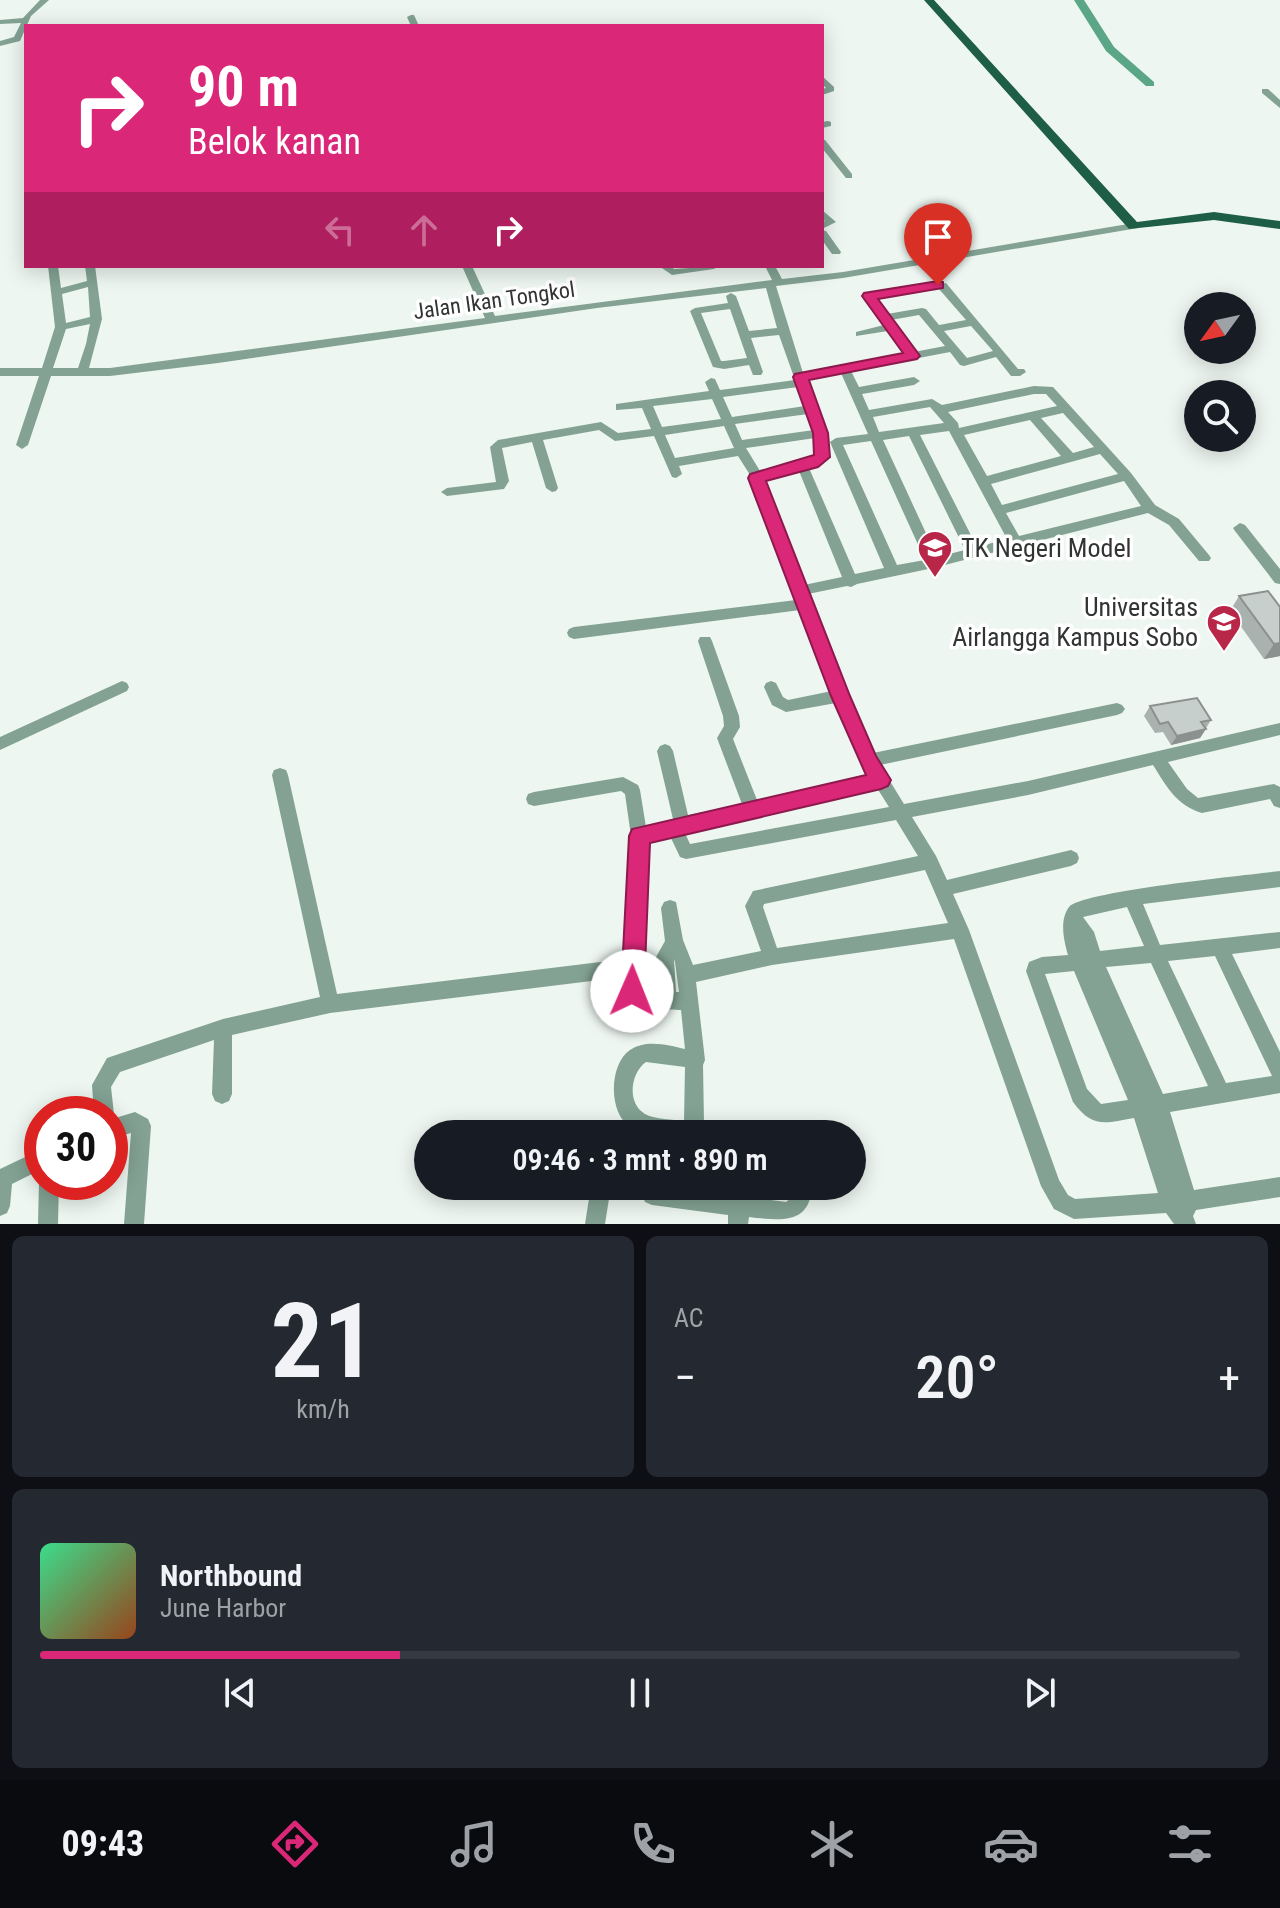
<!DOCTYPE html>
<html lang="id">
<meta charset="utf-8">
<style>
:root{--surface:#171b24;--page:#242831;--text:#f1f3f6;--muted:#9ea1a6;--line:#363941;--accent:#db2777}
body{margin:0;font-family:"Roboto Condensed",sans-serif;background:var(--page);color:var(--text);height:100vh;display:flex;flex-direction:column;font-size:30px;white-space:nowrap}
*{box-sizing:border-box;margin:0}
p{font-size:26px;color:var(--muted)}
.icon{flex:none;width:44px;height:44px;fill:none;stroke:currentColor;stroke-width:2;stroke-linecap:round;stroke-linejoin:round}
.map{position:relative;height:1224px;overflow:hidden}
.side{display:flex;flex-direction:column;gap:12px;padding:12px;background:#0d0f14;flex:1}
.side>*{flex:none}
.hud{position:absolute;left:24px;top:24px;width:800px;height:244px;border-radius:0px;box-shadow:0 4px 20px #0003;background:#db2777;color:#fff;overflow:hidden}
.needle{width:52px;rotate:237deg}
.tools{position:absolute;left:1184px;top:292px;display:grid;gap:16px}
.tools a{display:grid;place-items:center;width:72px;height:72px;border-radius:50%;background:var(--surface);box-shadow:0 4px 20px #0003;font-size:40px}
.speed{position:absolute;left:24px;top:1096px;display:flex;gap:16px;font-size:40px;font-weight:700;text-align:center}
.speed>*{display:grid;place-content:center;width:104px;height:104px;border-radius:50%;background:var(--surface);box-shadow:0 4px 20px #0003;line-height:1}
.speed .limit{border:12px solid #d22;background:#fff;color:#111}
.pin{position:absolute;display:grid;place-items:center;width:68px;height:68px;color:#fff;margin:-82px -34px;border-radius:50% 50% 50% 0;rotate:-45deg;box-shadow:0 0 8px #0007}
.pin .icon{rotate:45deg}
.me{position:absolute;width:88px;margin:-44px;rotate:1deg;stroke-linejoin:round;filter:drop-shadow(0 0 6px #0008)}
.turn{display:flex;align-items:center;gap:28px;height:168px;padding:0 32px;font-size:36px}
.turn .icon{width:104px;height:104px;stroke-width:2.5}
.turn b{display:block;font-size:56px;line-height:68px}
.lanes{display:flex;align-items:center;height:76px;padding:0 32px;background:#0003;justify-content:center;gap:40px;direction:ltr}
.lanes .off{opacity:.35}
.big{font-size:60px;font-weight:600;line-height:1.1}
.side .widget{flex:1;display:flex;flex-direction:column;justify-content:center;gap:12px;min-width:0;padding:0 28px;border-radius:12px;background:var(--page)}
.side .dial{align-items:center;gap:0}
.dial b{font-size:104px;line-height:1}
.song{display:flex;align-items:center;gap:24px}
.cover{width:96px;height:96px;border-radius:12px;background:linear-gradient(135deg,hsl(150 70% 55%),hsl(20 70% 35%))}
.played{height:8px;border-radius:4px;background:linear-gradient(90deg,var(--accent) 30%,var(--line) 30%)}
.keys{display:flex;justify-content:space-around;direction:ltr}
.heat{display:flex;justify-content:space-between;align-items:center;font-size:44px;direction:ltr}
.side .tiles{flex:1;display:grid;gap:12px;grid-template-columns:1fr 1fr}
.widget:last-child{grid-column:span 2}
.trip{position:absolute;left:414px;top:1120px;width:452px;height:80px;border-radius:40px;background:var(--surface);box-shadow:0 4px 20px #0003;font-weight:600;line-height:80px;text-align:center}
.tabs{display:flex;height:128px;justify-content:space-around;align-items:center;background:#090b0e;color:var(--muted)}
.tabs .icon{width:56px;height:56px}
.tabs .active{color:var(--accent)}
.tabs b{font-size:36px;color:var(--text)}
.map>svg:first-child{display:block}
.lines{fill:none;stroke-linecap:round;stroke-linejoin:round}
.river{fill:#5ba686;fill-rule:evenodd}
.minor{fill:#83a293;fill-rule:evenodd}
.major{fill:#1f5e46;fill-rule:evenodd}
.wall{fill:#aab2af}
.shaded-wall{fill:#8b918e}
.building{fill:#c6cfcb;stroke:#8b918e;stroke-width:2}
.route{fill:#db2777;stroke:#8e194d;stroke-width:2}
.labels{text-anchor:middle;stroke-width:7;stroke-linejoin:round;paint-order:stroke}
.far-street-label{font-size:22px;fill:#313432;stroke:#fff}
.poi-label{font-size:26px;fill:#313432;stroke:#fff;text-anchor:start}
</style>
<div class="map">
<svg width="1280" height="1224" viewBox="0 0 1280 1224">
<rect width="100%" height="100%" fill="#edf6f1"/>
<g class="lines">
<polygon class="river" points="1074,0 1084,0 1114,47 1154,82 1154,86 1146,86 1106,51"/>
<g class="minor">
<polygon points="40,0 49,0 31,16 20,41 0,46 0,41 14,37 21,23 0,24 0,20 23,18"/>
<polygon points="411,15 414,15 419,26 411,26 407,17"/>
<polygon points="822,76 834,87 834,91 822,95 822,89 826,88 822,84"/>
<polygon points="1262,89 1268,89 1280,100 1280,108 1262,93"/>
<polygon points="828,121 831,122 831,126 822,128 822,122"/>
<polygon points="822,139 825,140 852,174 852,178 846,178 822,148"/>
<polygon points="822,210 836,222 822,229 822,222 825,221 822,219"/>
<path d="M 1134,223 L 1139,226 L 1138,228 L 843,278 L 776,286 L 803,373 L 904,353 L 888,331 L 856,336 L 856,332 L 884,325 L 864,296 L 869,293 L 946,283 L 1018,369 L 1024,369 L 1026,372 L 1020,376 L 1011,376 L 996,357 L 964,366 L 960,365 L 950,352 L 851,371 L 859,387 L 914,377 L 920,381 L 914,385 L 862,394 L 869,410 L 932,399 L 942,405 L 1034,386 L 1053,387 L 1131,473 L 1155,505 L 1179,519 L 1209,555 L 1211,558 L 1209,561 L 1199,561 L 1169,525 L 1148,513 L 933,568 L 857,584 L 851,587 L 847,586 L 808,594 L 867,742 L 873,753 L 1117,703 L 1122,705 L 1125,709 L 1122,713 L 1117,715 L 880,765 L 904,804 L 1028,781 L 1280,723 L 1280,735 L 1168,762 L 1187,789 L 1198,798 L 1274,784 L 1280,787 L 1280,808 L 1274,806 L 1270,799 L 1202,813 C 1176,805 1167,787 1153,765 L 1028,795 L 912,817 L 936,856 L 947,880 L 1071,850 L 1077,853 L 1079,858 L 1077,863 L 1071,866 L 953,894 L 969,930 L 1059,1180 L 1068,1195 L 1075,1199 L 1158,1193 L 1134,1118 C 1105,1123 1093,1129 1073,1102 L 1026,971 L 1029,962 L 1042,957 L 1068,955 C 1064,941 1059,920 1069,907 C 1082,891 1250,875 1280,871 L 1280,887 L 1143,904 L 1160,945 L 1280,932 L 1280,948 L 1232,954 L 1280,1052 L 1280,1093 L 1170,1112 L 1194,1190 L 1280,1177 L 1280,1197 L 1196,1210 L 1193,1216 L 1196,1224 L 1174,1224 L 1166,1213 L 1074,1219 L 1054,1209 L 1041,1186 L 954,939 L 772,965 L 696,982 L 705,1060 L 703,1065 L 704,1122 L 737,1124 L 744,1127 L 747,1134 C 720,1134 651,1140 630,1127 C 608,1113 609,1064 630,1050 C 646,1039 668,1045 685,1049 L 681,1010 C 653,1008 622,1015 624,977 L 330,1013 L 232,1035 L 232,1094 L 229,1101 L 222,1104 L 215,1101 L 212,1094 L 214,1040 L 120,1072 L 111,1087 L 114,1114 L 112,1119 L 135,1112 L 148,1119 L 151,1126 L 144,1224 L 124,1224 L 131,1133 L 110,1139 L 110,1114 L 94,1114 L 92,1085 L 107,1058 L 223,1019 L 320,997 L 272,775 L 274,770 L 280,768 L 286,770 L 288,775 L 337,994 L 625,959 L 631,836 L 625,794 L 621,791 L 534,806 L 528,804 L 526,799 L 528,794 L 534,792 L 623,777 L 638,785 L 640,790 L 646,827 L 673,819 L 657,751 L 660,746 L 665,744 L 670,746 L 673,751 L 688,815 L 742,804 L 717,738 L 724,726 L 723,716 L 698,641 L 700,637 L 710,637 L 712,641 L 739,716 L 740,727 L 733,739 L 757,800 L 870,776 L 852,745 L 836,703 L 786,712 L 772,705 L 764,687 L 766,683 L 771,681 L 776,683 L 783,697 L 788,700 L 832,691 L 800,610 L 574,639 L 569,637 L 567,633 L 569,629 L 574,627 L 796,600 L 751,482 L 752,478 L 738,456 L 679,466 L 682,474 L 676,478 L 672,477 L 654,436 L 615,441 L 599,430 L 543,440 L 558,488 L 556,491 L 552,492 L 546,488 L 532,442 L 502,448 L 509,481 L 504,489 L 447,496 L 441,492 L 447,488 L 496,482 L 490,447 L 498,440 L 601,422 L 618,433 L 651,429 L 642,408 L 616,410 L 616,404 L 709,391 L 705,382 L 711,378 L 715,379 L 720,390 L 795,380 L 779,335 L 751,338 L 763,372 L 761,375 L 753,375 L 749,365 L 724,369 L 713,367 L 690,311 L 695,308 L 728,303 L 726,296 L 731,293 L 736,296 L 749,331 L 777,328 L 766,288 L 597,308 L 218,363 L 110,376 L 51,376 L 28,445 L 22,449 L 16,445 L 39,376 L 0,376 L 0,368 L 42,368 L 55,327 L 48,266 L 58,266 L 61,288 L 87,281 L 85,266 L 95,266 L 102,319 L 89,368 L 110,368 L 485,318 L 462,266 L 472,266 L 495,316 L 772,280 L 765,266 L 775,266 L 782,279 L 843,272 ZM 88,287 L 90,317 L 66,323 L 62,294 ZM 939,289 L 966,320 L 939,325 L 926,309 L 922,308 L 887,314 L 875,298 ZM 730,309 L 747,358 L 724,361 L 721,361 L 701,313 ZM 919,315 L 945,346 L 914,352 L 891,320 ZM 90,324 L 86,344 L 78,368 L 53,368 L 66,329 ZM 971,326 L 993,351 L 967,358 L 944,331 ZM 841,373 L 868,434 L 836,438 L 830,442 L 884,568 L 855,574 L 809,468 L 817,466 L 829,453 L 827,433 L 806,379 ZM 798,387 L 805,406 L 732,417 L 723,397 ZM 1034,394 L 1046,394 L 1057,406 L 959,428 L 958,423 L 948,412 ZM 712,399 L 721,419 L 662,427 L 653,406 ZM 930,407 L 944,423 L 879,432 L 873,417 ZM 1063,413 L 1094,447 L 1073,453 L 1041,418 ZM 808,414 L 814,430 L 742,440 L 735,424 ZM 1030,420 L 1061,456 L 987,476 L 964,435 ZM 724,426 L 734,448 L 675,458 L 665,435 ZM 949,431 L 1007,539 L 977,547 L 920,435 ZM 909,436 L 965,550 L 937,557 L 883,440 ZM 815,438 L 817,452 L 809,460 L 760,471 L 746,448 ZM 871,441 L 925,560 L 897,565 L 843,445 ZM 1100,454 L 1118,474 L 1002,505 L 991,484 ZM 799,471 L 842,577 L 804,585 L 763,482 L 764,479 ZM 1124,481 L 1141,506 L 1019,536 L 1006,513 ZM 877,788 L 889,807 L 690,844 L 684,831 ZM 896,820 L 918,856 L 753,891 L 745,906 L 761,951 L 693,965 L 683,940 L 676,902 L 670,900 L 664,902 L 661,908 L 665,941 L 656,957 L 658,991 L 645,990 L 641,987 L 647,841 L 669,834 L 680,857 L 686,859 ZM 925,870 L 948,923 L 777,948 L 763,907 L 764,904 ZM 1127,907 L 1144,946 L 1100,951 L 1094,932 L 1083,917 ZM 1215,956 L 1272,1076 L 1226,1083 L 1168,961 ZM 674,959 L 675,962 L 679,992 L 676,992 ZM 1151,963 L 1208,1086 L 1163,1094 L 1106,967 ZM 1074,971 L 1128,1100 L 1101,1104 L 1087,1089 L 1045,974 ZM 646,1062 L 685,1067 L 684,1121 C 672,1119 656,1120 645,1114 C 626,1103 631,1072 646,1062 Z"/>
<polygon points="822,230 826,231 841,252 840,254 832,254 822,240"/>
<polygon points="659,266 671,266 674,269 719,266 714,269 672,275"/>
<polygon points="1240,523 1245,525 1280,569 1280,584 1275,583 1235,531 1233,528"/>
<polygon points="122,681 127,683 129,687 127,691 0,750 0,737"/>
<polygon points="42,1149 42,1169 12,1184 10,1206 7,1213 0,1216 0,1169"/>
<polygon points="42,1175 42,1182 59,1182 58,1224 38,1224 39,1182"/>
<polygon points="591,1186 611,1186 605,1224 585,1224"/>
<path d="M 649,1186 L 729,1195 L 730,1186 L 750,1186 L 749,1197 L 786,1202 L 791,1198 L 792,1186 L 812,1186 C 810,1224 783,1221 749,1217 L 748,1224 L 728,1224 L 728,1215 L 652,1205 L 645,1202 L 642,1195 L 645,1188 Z"/>
</g>
<polygon class="major" points="924,0 934,0 1137,222 1214,212 1280,221 1280,229 1214,220 1129,229"/>
</g>
<g class="wall">
<polygon points="1268,591 1280,656 1264,659 1230,611 1239,596"/>
<polygon points="1150,706 1211,720 1200,738 1171,745 1163,732 1155,733 1144,716"/>
</g>
<g class="shaded-wall">
<polygon points="1280,643 1280,656 1264,659 1274,644"/>
<polygon points="1206,729 1200,738 1171,745 1177,736"/>
</g>
<g class="building">
<polygon points="1268,591 1280,607 1280,643 1274,644 1239,596"/>
<polygon points="1197,698 1211,720 1201,722 1206,729 1177,736 1168,722 1160,724 1150,706"/>
</g>
<polygon class="route" points="938,281 943,282 943,288 878,299 920,356 917,359 809,380 828,433 830,457 818,467 766,481 850,696 876,756 891,780 888,786 881,789 650,843 644,991 641,999 632,1002 624,999 621,991 629,836 632,829 866,775 831,696 748,478 750,474 814,455 813,433 793,377 795,374 903,353 862,296 864,293"/>
<defs>
<symbol id="school-pin" viewBox="-11 -11 22 30"><path d="M0 17L-7.5 6A9.5 9.5 0 1 1 7.5 6Z" fill="#b92748" stroke="#fff"/><path d="M0-5L7-2L0 1L-7-2ZM-4 1L0 2.5L4 1V4Q0 6-4 4Z" fill="#fff"/></symbol>
<symbol id="university-pin" viewBox="-11 -11 22 30"><path d="M0 17L-7.5 6A9.5 9.5 0 1 1 7.5 6Z" fill="#b92748" stroke="#fff"/><path d="M0-5L7-2L0 1L-7-2ZM-4 1L0 2.5L4 1V4Q0 6-4 4Z" fill="#fff"/></symbol>
</defs>
<g fill-rule="evenodd">
<use href="#school-pin" x="915" y="528" width="40" height="54"/>
<use href="#university-pin" x="1204" y="602" width="40" height="54"/>
</g>
<g class="labels">
<g class="far-street-label">
<text transform="translate(494 300) rotate(-8)" y="8">Jalan Ikan Tongkol</text>
</g>
<g class="poi-label">
<text x="961" y="557">TK Negeri Model</text>
<text x="1198" y="616" text-anchor="end">Universitas<tspan x="1198" dy="30">Airlangga Kampus Sobo</tspan></text>
</g>
</g>
</svg>
<div class="tools">
<a><svg class="needle" viewBox="-14 -14 28 28"><path d="M0-13l5 13h-10z" fill="#e53935"/><path d="M0 13l5-13h-10z" fill="#9ea1a6"/></svg></a>
<a><svg class="icon" aria-label="search" viewBox="0 0 24 24"><circle cx="10" cy="10" r="6"/><path d="M15 15l6 6"/></svg></a>
</div>
<div class="speed"><div class="limit">30</div></div>
<div class="pin" style="left:938px;top:285px;background:#d93025"><svg class="icon" aria-label="arrive" viewBox="0 0 24 24"><path d="M6 21V4h12l-3 4 3 4H6"/></svg></div>
<svg class="me" style="left:632px;top:991px" viewBox="-20 -20 40 40"><circle r="19" fill="#fff"/><path d="M0-13L10 11 0 6-10 11z" fill="#db2777"/></svg>
<div class="trip">09:46 · 3 mnt · 890 m</div>
<div class="hud">
<div class="turn"><svg class="icon" aria-label="right" viewBox="0 0 24 24"><path d="M7 20v-9h11M14 6l5 5-5 5"/></svg><div><b>90 m</b>Belok kanan</div></div>
<div class="lanes"><svg class="icon off" aria-label="left" viewBox="0 0 24 24"><path d="M17 20v-9H6M10 6l-5 5 5 5"/></svg><svg class="icon off" aria-label="ahead" viewBox="0 0 24 24"><path d="M12 20V5M6 11l6-6 6 6"/></svg><svg class="icon" aria-label="right" viewBox="0 0 24 24"><path d="M7 20v-9h11M14 6l5 5-5 5"/></svg></div>
</div>
</div>
<section class="side">
<div class="tiles">
<div class="widget dial"><b>21</b><p>km/h</p></div>
<div class="widget"><p>AC</p>
<div class="heat"><a>−</a><b class="big">20°</b><a>+</a></div>
</div>
<div class="widget">
<div class="song"><i class="cover"></i><div><b>Northbound</b><p>June Harbor</p></div></div>
<div class="played"></div>
<div class="keys"><svg class="icon" aria-label="previous" viewBox="0 0 24 24"><path d="M18 5L8 12l10 7zM5 5v14"/></svg><svg class="icon" aria-label="pause" viewBox="0 0 24 24"><path d="M8 5v14M16 5v14"/></svg><svg class="icon" aria-label="next" viewBox="0 0 24 24"><path d="M6 5l10 7-10 7zM19 5v14"/></svg></div>
</div>
</div>
</section>
<nav class="tabs">
<b>09:43</b>
<svg class="icon active" aria-label="directions" viewBox="0 0 24 24"><path d="M12 3l9 9-9 9-9-9zM9 14v-3h6M13 9l2 2-2 2"/></svg>
<svg class="icon" aria-label="music" viewBox="0 0 24 24"><path d="M9 18V5l10-2v13"/><circle cx="6" cy="18" r="3"/><circle cx="16" cy="16" r="3"/></svg>
<svg class="icon" aria-label="phone" viewBox="0 0 24 24"><path d="M5 4h4l2 5-3 2q2 4 5 5l2-3 5 2v4C11 20 4 13 5 4z"/></svg>
<svg class="icon" aria-label="climate" viewBox="0 0 24 24"><path d="M12 3v18M4 7l16 10M4 17L20 7"/></svg>
<svg class="icon" aria-label="car" viewBox="0 0 24 24"><path d="M5 17H2v-5l4-1 3-4h7l3 4 3 1v5h-3M9 17h6M6 11h13"/><circle cx="7" cy="17" r="2"/><circle cx="17" cy="17" r="2"/></svg>
<svg class="icon" aria-label="filters" viewBox="0 0 24 24"><path d="M4 7h16M4 17h16"/><circle cx="9" cy="7" r="2"/><circle cx="15" cy="17" r="2"/></svg>
</nav>
